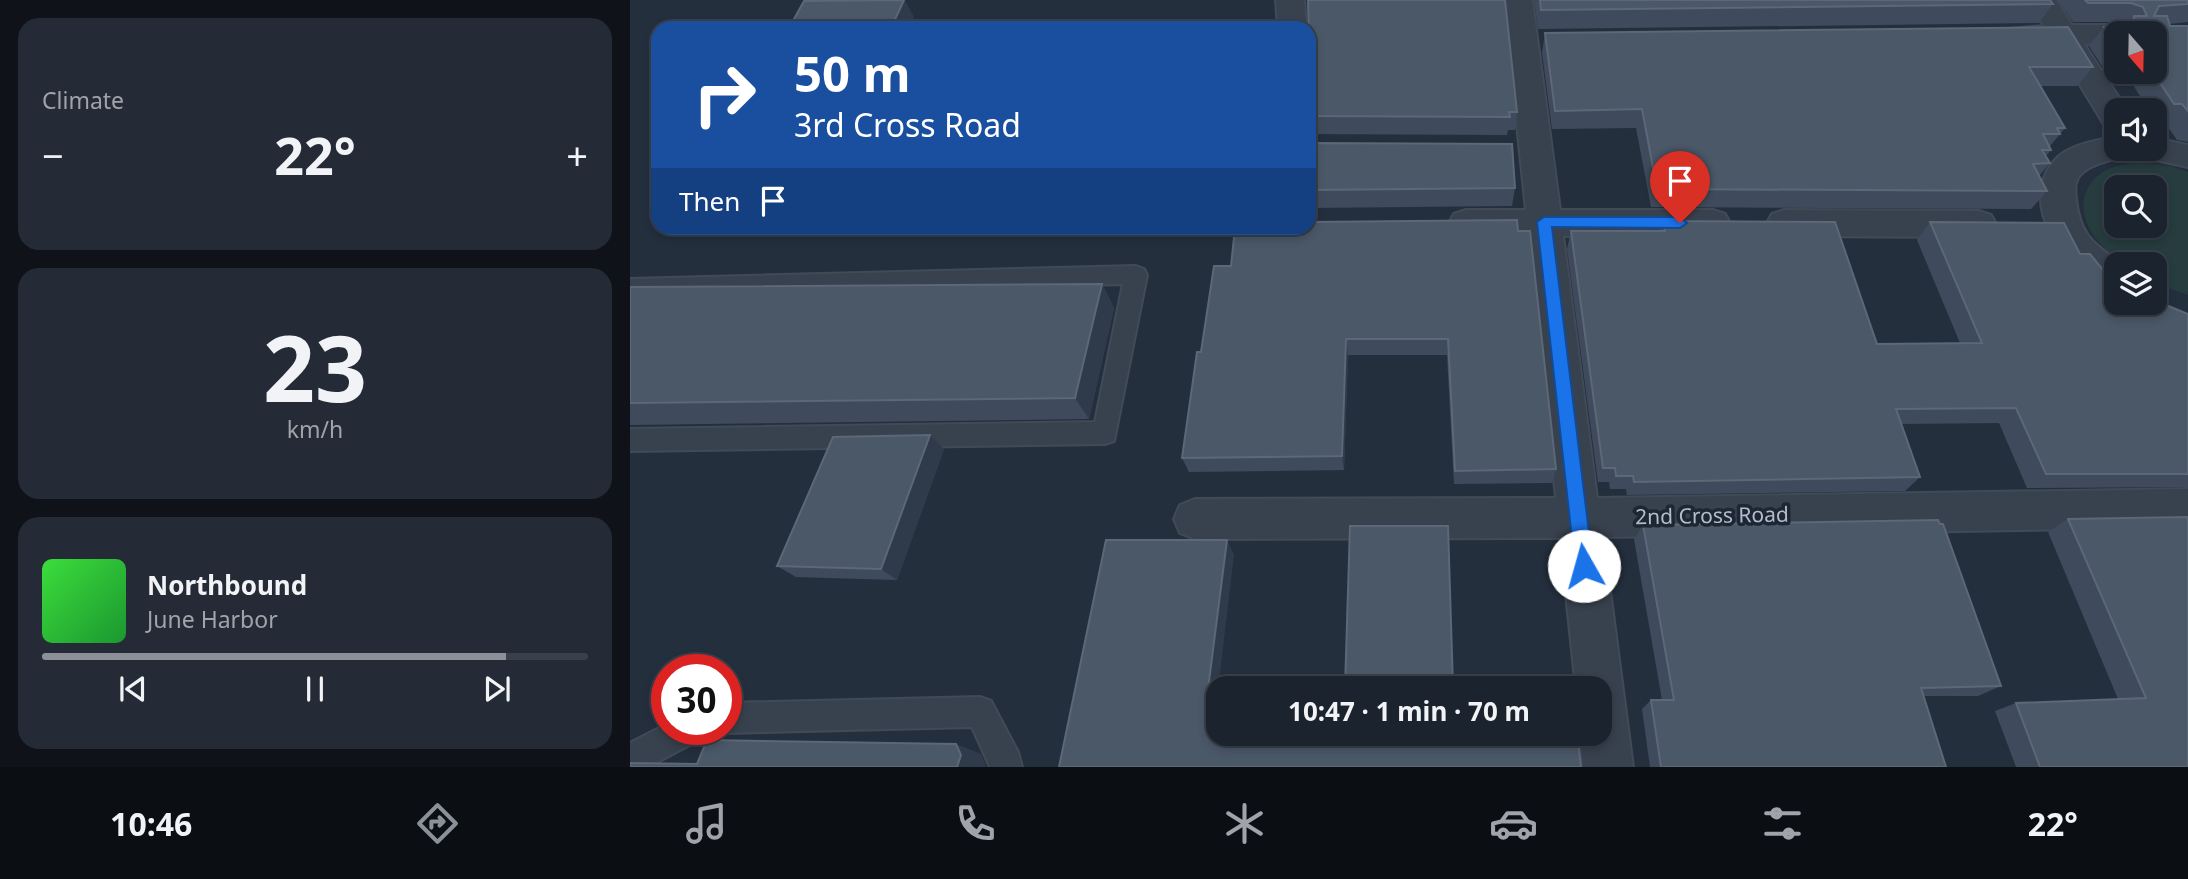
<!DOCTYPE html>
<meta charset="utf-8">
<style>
:root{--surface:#1b232e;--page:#242b36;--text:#f1f3f6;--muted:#a0a4aa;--line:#39404a;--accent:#8c9099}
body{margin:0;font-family:"Noto Sans",sans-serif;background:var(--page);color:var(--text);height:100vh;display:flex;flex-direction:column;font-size:26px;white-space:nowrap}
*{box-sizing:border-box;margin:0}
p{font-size:23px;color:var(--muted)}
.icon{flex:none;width:38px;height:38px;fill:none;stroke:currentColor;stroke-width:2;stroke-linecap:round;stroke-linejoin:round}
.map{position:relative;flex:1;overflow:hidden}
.details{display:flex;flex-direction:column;gap:18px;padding:18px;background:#0f1319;width:630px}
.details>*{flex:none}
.top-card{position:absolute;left:21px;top:21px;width:665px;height:214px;border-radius:21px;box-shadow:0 4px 10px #0003,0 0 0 2px var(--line);background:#1a4fa0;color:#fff;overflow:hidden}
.needle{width:46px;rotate:160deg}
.fabs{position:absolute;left:1474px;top:21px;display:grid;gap:14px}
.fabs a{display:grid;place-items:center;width:63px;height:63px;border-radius:14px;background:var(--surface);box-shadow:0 4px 10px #0003,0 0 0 2px var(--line);font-size:35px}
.speed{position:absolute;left:21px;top:654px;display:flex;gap:14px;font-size:35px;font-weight:700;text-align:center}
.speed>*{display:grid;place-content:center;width:91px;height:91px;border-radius:50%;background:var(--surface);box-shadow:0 4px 10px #0003,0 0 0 2px var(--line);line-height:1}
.speed .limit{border:10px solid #d22;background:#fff;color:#111}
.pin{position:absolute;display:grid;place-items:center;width:60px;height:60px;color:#fff;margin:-72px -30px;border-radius:50% 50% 50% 0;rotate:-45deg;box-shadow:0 0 7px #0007}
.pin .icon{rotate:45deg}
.me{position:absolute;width:77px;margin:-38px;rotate:353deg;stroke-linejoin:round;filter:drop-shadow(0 0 5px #0008)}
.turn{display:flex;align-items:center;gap:24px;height:147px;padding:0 28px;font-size:32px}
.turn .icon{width:91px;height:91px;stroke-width:2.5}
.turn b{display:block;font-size:49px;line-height:60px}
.then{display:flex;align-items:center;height:66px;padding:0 28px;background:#0003;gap:14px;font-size:26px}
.big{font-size:52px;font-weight:700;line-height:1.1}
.details .widget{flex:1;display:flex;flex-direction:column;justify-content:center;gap:10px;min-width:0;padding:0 24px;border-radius:21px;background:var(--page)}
.details .dial{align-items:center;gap:0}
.dial b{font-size:91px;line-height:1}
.song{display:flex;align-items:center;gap:21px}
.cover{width:84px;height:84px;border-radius:10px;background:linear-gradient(135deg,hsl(120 70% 55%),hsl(130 70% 35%))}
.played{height:7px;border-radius:4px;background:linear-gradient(90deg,var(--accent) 85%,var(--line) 85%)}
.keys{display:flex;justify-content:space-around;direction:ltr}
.heat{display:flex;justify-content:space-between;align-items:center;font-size:38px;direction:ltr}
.trip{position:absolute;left:576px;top:676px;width:406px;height:70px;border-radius:21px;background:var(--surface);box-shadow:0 4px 10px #0003,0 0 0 2px var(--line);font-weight:700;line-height:70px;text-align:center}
.tab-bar{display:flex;height:112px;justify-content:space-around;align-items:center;background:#0b0e12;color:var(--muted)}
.tab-bar .icon{width:49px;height:49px}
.tab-bar .on{color:var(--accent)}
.tab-bar b{font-size:32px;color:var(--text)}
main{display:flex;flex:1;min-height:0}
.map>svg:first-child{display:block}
.green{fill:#263c3f;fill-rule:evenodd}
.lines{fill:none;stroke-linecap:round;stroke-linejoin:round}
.lane-casing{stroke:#414a57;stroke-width:4}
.street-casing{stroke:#414a57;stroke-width:4}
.lane{fill:#38414e;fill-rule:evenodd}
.street{fill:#38414e;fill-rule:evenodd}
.wall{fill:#3f4b5c;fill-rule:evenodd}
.shaded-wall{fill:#2f3b4b}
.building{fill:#4b5868;stroke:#5c6777;stroke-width:2}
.route{fill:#1a73e8;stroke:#114b97;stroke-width:2}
.labels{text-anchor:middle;stroke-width:7;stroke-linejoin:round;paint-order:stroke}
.street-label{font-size:21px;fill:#b4bcc9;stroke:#1d2633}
</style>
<main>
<section class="details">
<div class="widget"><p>Climate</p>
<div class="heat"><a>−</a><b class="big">22°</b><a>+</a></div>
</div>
<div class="widget dial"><b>23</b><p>km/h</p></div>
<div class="widget">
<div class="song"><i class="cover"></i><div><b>Northbound</b><p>June Harbor</p></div></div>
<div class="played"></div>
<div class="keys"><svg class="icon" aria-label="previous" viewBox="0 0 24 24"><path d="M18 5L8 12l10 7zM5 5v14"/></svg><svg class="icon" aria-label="pause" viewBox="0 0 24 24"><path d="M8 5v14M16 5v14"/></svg><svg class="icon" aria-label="next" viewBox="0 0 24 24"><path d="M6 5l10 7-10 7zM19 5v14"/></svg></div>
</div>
</section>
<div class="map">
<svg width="1558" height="767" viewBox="0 0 1558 767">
<rect width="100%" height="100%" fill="#242f3e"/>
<path class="green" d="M 1511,163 L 1540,166 L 1558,172 L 1558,295 L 1524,283 L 1524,264 C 1515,264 1500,267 1492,263 C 1482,259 1475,248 1468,241 C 1445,215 1449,179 1484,167 C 1492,164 1502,164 1511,163 ZM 1486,187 L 1524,187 L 1524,226 L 1486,226 Z"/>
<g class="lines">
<defs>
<g id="lane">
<polygon points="506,266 514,269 517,275 484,441 475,444 0,451 0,429 465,422 493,284 0,297 0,279"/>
<polygon points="350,697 361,701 388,752 392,767 360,767 342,727 96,733 88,730 96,730 96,703"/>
<polygon points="37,724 37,730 71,730 67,741 18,767 0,767 0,743"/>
</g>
<g id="street">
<polygon points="646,0 674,0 676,28 648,28"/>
<polygon points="874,0 902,0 930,210 1083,210 1095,214 1100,223 1095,232 1083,236 933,236 967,498 1558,489 1558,527 973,537 1003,767 953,767 950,733 970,733 970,688 946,688 930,538 565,539 550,533 544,519 550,505 565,499 926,498 899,236 836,236 824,232 819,223 824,214 836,210 896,210"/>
<polygon points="1398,0 1426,0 1442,25 1486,25 1496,28 1500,33 1486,33 1486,43 1454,44 1497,110 1486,110 1486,129 1475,126 1425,44 1389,44 1379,41 1375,35 1379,29 1414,26"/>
<path d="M 1486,137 L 1486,149 L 1502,149 L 1497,156 C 1483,160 1462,163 1451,174 C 1444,182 1445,189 1446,199 C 1450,236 1463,243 1491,264 L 1486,264 L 1486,294 C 1438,278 1381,200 1429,156 C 1442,145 1469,139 1486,137 Z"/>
<polygon points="1524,138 1558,145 1558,167 1512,157 1507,149 1524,149"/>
<polygon points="1154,210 1349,211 1361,215 1366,224 1361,233 1349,237 1154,236 1142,232 1137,223 1142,214"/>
</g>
</defs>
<use href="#lane" class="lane-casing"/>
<use href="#street" class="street-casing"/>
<use href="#lane" class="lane"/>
<use href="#street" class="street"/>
</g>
<g class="wall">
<polygon points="904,0 1420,0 1423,4 1409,23 908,29"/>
<path d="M 1428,0 L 1558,0 L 1558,22 L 1539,24 L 1540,26 L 1558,26 L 1558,142 L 1547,140 L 1535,123 L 1527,122 L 1524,119 L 1524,110 L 1519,110 L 1503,85 L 1484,85 L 1459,46 L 1474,27 L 1496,26 L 1486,22 L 1443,22 ZM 1486,33 L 1524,72 L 1486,72 Z"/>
<polygon points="915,33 1463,67 1447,86 1410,86 1435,128 1420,146 1421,150 1416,156 1420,163 1409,176 1417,191 1401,209 1021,207 1006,128 922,129 912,53"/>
<polygon points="679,78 887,112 885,130 878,130 877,135 679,134"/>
<polygon points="679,143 885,188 882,206 679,208"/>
<polygon points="1033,221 1247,344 1330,343 1287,240 1300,222 1450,254 1486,303 1558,314 1558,487 1397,488 1369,423 1271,424 1290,477 1275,491 997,495 996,489 980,489 979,482 968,482 937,249 941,231 1029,231"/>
<polygon points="888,231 926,469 922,483 824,484 817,355 718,355 714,470 559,472 552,458 571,352 601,266"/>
<polygon points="472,284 484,308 459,419 0,425 0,287"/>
<polygon points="314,449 267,580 166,577 147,566"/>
<polygon points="1438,519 1558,767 1386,767 1365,711 1386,703 1488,699 1418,532"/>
<polygon points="1013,525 1371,686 1348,696 1294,696 1316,767 1020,767 1012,709 1021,700 1032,700 1004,539"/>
</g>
<g class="shaded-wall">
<polygon points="274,0 275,0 284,17 280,28 261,28"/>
<polygon points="472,284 484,308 459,419 445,398"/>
<polygon points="716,339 718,355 714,470 712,456"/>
<polygon points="300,435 314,449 267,580 251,569"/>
<polygon points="597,540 604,555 586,707 577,697"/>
<polygon points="326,744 351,754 356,765 356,767 327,767"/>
</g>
<g class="building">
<polygon points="274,0 261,28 159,28 174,1"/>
<polygon points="678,0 875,0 887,112 879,112 880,117 679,116 679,78 680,78"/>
<polygon points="910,0 1420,0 1423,4 911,10"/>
<polygon points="1455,0 1558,0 1558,4 1529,6 1524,16 1537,16 1540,26 1558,26 1558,111 1552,104 1544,104 1523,72 1524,72 1524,33 1486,33 1486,45 1474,27 1503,26 1504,16 1517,16 1513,7 1501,3 1458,3"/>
<polygon points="1438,27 1463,67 1399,67 1435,128 1427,128 1430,134 1413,134 1421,150 1412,150 1420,163 1403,164 1417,191 1027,189 1012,109 925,111 915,33"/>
<polygon points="679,143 882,144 885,188 679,190"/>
<polygon points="887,220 888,231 900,231 926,469 825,471 818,339 716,339 712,456 552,458 567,352 571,352 584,266 601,266 605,228 679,228 679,222"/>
<polygon points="1033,221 1205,222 1247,344 1352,343 1300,222 1434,223 1450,254 1460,254 1473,270 1486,278 1486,303 1524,303 1524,300 1558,314 1558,474 1416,474 1386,408 1266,409 1290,477 1004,482 1003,476 986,476 985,468 973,468 941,231 1035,231"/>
<polygon points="472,284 445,398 0,403 0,287"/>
<polygon points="300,435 251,569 147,566 203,437"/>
<polygon points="1558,517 1558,767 1410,767 1386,703 1516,698 1438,519"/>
<polygon points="1308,520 1310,524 1313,524 1371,686 1291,688 1316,767 1031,767 1021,700 1044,700 1013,525"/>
<polygon points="720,526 818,526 823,688 715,688"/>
<polygon points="476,540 597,540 577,697 588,697 588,733 947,733 951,767 429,767"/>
<polygon points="77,740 326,744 331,755 327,767 0,767 0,763 67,764"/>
</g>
<polygon class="route" points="914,217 1050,217 1057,223 1050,228 922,227 963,566 961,572 954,575 948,572 945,566 907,222"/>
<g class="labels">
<g class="street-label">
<text transform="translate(1082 516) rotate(-1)" y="7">2nd Cross Road</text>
</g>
</g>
</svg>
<div class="fabs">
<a><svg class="needle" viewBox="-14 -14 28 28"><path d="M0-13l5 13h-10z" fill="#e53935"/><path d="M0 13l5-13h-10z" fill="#a0a4aa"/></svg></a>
<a><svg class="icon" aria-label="sound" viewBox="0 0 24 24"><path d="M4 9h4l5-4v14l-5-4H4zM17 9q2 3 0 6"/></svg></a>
<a><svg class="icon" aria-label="search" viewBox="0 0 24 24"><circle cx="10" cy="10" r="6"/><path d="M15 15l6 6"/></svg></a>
<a><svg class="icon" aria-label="layers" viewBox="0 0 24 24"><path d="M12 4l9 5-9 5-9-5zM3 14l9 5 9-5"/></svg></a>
</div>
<div class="speed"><div class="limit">30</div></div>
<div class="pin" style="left:1050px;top:223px;background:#d93025"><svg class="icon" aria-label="arrive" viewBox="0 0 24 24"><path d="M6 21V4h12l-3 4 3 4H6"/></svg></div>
<svg class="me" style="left:954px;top:566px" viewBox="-20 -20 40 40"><circle r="19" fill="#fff"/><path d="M0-13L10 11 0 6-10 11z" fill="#1a73e8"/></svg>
<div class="trip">10:47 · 1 min · 70 m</div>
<div class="top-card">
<div class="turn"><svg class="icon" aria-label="right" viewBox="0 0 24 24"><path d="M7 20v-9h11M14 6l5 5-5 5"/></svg><div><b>50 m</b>3rd Cross Road</div></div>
<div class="then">Then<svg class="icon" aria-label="arrive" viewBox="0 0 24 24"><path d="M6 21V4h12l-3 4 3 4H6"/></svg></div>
</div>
</div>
</main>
<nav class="tab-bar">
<b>10:46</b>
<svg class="icon on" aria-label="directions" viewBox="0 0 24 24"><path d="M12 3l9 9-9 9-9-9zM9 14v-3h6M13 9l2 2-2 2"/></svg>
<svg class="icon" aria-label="music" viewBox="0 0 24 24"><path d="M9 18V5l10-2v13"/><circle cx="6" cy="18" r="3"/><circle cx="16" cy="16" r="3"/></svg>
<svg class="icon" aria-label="phone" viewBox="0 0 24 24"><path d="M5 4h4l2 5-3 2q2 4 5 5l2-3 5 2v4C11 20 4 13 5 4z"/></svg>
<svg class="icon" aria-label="climate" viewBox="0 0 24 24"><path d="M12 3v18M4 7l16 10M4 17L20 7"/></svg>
<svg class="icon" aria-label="car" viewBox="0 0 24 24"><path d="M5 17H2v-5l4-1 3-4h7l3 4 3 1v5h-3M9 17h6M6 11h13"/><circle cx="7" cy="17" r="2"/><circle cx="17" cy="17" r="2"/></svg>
<svg class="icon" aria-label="filters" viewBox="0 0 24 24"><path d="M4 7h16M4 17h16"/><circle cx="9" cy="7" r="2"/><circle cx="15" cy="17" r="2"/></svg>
<b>22°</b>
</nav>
